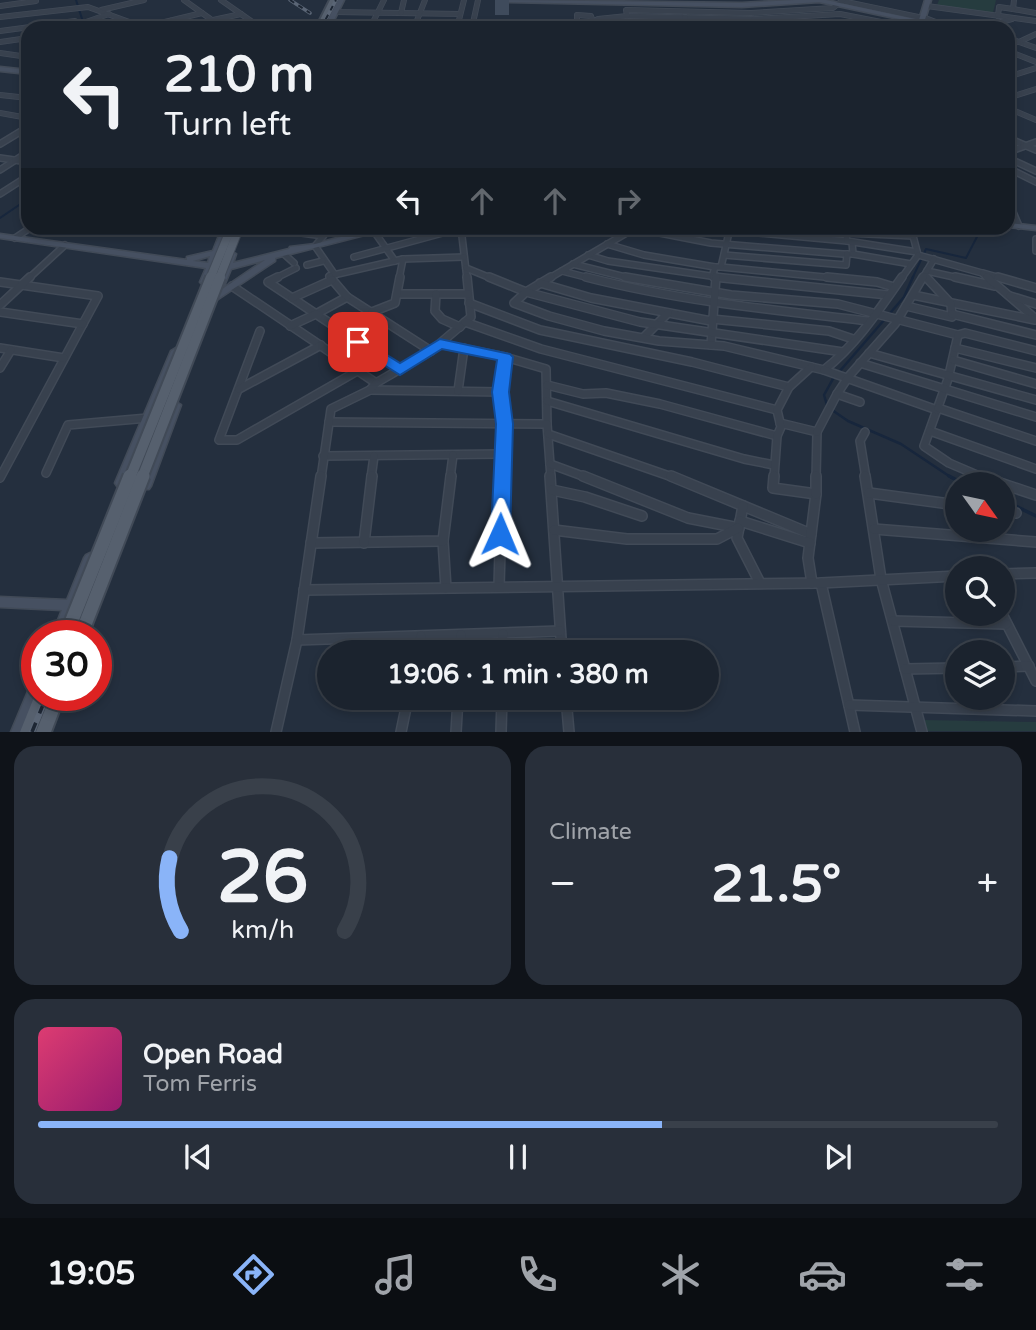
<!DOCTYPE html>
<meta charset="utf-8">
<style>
:root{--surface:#1b232e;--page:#282f3a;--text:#f1f3f6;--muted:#a0a4aa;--line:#39404a;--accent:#8ab4f8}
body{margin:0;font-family:"Varela Round",sans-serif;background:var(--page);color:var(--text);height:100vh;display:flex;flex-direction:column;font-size:26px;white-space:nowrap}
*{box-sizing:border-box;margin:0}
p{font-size:23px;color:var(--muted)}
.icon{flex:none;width:38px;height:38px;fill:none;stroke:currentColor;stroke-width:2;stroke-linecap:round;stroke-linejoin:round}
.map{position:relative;height:732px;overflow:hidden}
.panel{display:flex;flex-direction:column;gap:14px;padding:14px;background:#0f1319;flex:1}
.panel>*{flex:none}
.hud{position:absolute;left:21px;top:21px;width:994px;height:214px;border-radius:21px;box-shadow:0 4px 10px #0003,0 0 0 2px var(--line);background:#1b232e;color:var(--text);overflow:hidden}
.needle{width:46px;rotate:123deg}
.buttons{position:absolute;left:945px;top:472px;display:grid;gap:14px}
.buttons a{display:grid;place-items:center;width:70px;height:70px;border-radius:50%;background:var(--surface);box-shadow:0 4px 10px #0003,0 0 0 2px var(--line);font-size:35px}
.speed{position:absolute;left:21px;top:620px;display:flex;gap:14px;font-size:35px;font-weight:700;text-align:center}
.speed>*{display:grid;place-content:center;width:91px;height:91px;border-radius:50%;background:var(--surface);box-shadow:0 4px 10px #0003,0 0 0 2px var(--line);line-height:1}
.speed .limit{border:10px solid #d22;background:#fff;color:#111}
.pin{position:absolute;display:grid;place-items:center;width:60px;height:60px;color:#fff;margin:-30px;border-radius:14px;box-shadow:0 4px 10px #0006}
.me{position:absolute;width:77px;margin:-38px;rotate:1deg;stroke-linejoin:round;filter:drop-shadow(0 0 5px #0008)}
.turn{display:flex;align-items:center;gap:24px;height:147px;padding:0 28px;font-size:32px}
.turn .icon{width:91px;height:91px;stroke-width:2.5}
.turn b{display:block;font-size:49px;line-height:60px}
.lanes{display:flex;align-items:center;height:66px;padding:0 28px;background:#0003;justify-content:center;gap:35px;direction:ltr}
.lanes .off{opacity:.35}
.big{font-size:52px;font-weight:700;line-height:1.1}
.panel .card{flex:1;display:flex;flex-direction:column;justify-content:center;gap:10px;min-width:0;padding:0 24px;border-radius:21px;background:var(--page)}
.panel .dial{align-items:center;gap:0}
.dial svg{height:182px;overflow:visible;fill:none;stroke:var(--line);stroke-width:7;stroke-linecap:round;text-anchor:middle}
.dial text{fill:var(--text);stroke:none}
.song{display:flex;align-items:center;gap:21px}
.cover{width:84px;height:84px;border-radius:10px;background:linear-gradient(135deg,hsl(340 70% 55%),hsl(320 70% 35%))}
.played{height:7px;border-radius:4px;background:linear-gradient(90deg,var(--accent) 65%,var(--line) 65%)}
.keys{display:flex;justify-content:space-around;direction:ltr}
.heat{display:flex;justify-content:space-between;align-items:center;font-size:38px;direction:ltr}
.panel .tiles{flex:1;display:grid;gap:14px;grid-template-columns:1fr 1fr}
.card:last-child{grid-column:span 2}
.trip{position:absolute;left:317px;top:640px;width:402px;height:70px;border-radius:35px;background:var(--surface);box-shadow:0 4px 10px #0003,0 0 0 2px var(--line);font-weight:700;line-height:70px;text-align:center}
.tab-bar{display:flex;height:112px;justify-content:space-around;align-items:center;background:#0b0e12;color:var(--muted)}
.tab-bar .icon{width:49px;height:49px}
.tab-bar .on{color:var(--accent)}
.tab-bar b{font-size:32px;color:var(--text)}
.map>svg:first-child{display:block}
.green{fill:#263c3f}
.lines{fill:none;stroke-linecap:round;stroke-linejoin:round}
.stream-far2{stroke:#17263c;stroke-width:2}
.stream-far1{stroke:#17263c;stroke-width:2.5}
.stream{stroke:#17263c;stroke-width:3.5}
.street-far3-casing{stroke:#414a57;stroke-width:6}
.street-far2-casing{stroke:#414a57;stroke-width:8}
.street-far1-casing{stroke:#414a57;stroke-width:10}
.street-casing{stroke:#414a57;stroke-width:12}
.secondary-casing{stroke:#414a57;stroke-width:3}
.primary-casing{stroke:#414a57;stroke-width:4}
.street-far3{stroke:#38414e;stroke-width:4.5}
.street-far2{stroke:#38414e;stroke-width:5}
.street-far1{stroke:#38414e;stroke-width:7}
.street{stroke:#38414e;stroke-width:9}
.secondary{fill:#465061;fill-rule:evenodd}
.primary{fill:#56606e;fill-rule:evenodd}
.rail-far2-casing{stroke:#5a6575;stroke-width:3.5}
.rail-far1-casing{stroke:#5a6575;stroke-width:5}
.rail-casing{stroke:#5a6575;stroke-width:6}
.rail-far2{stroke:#1d2633;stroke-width:2;stroke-dasharray:5;stroke-linecap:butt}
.rail-far1{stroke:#1d2633;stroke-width:2.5;stroke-dasharray:8;stroke-linecap:butt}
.rail{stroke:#1d2633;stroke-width:3.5;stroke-dasharray:10;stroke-linecap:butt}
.primary-bridge-far2-casing{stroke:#414a57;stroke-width:10;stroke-linecap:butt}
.primary-bridge-far1-casing{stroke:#414a57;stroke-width:14;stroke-linecap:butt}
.primary-bridge-casing{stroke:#414a57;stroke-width:17;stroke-linecap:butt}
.primary-bridge-far2{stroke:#56606e;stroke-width:8}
.primary-bridge-far1{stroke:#56606e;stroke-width:10}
.primary-bridge{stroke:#56606e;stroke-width:13}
.wall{fill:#3f4b5c}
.route{fill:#1a73e8;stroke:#114b97;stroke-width:2}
</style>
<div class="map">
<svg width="1036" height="732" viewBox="0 0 1036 732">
<rect width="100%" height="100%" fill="#242f3e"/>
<g class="green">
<polygon points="939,0 996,0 993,13 937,5"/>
<polygon points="923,720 1036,722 1036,731 927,731"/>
</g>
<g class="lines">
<g class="stream-far2">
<polyline points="76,0 85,28"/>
<polyline points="0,218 28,199"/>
<polyline points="912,279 926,249 966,258 980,231"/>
</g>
<g class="stream-far1">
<polyline points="839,372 904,297 913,277"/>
<polyline points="827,405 824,395 834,377"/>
<polyline points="832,410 848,421 901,444 952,478"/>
</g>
<g class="stream">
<polyline points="949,476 966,485"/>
<polyline points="1003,500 1036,516"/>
</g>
<defs>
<g id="street-far3">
<polyline points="184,0 223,28"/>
<polyline points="221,0 261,28"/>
<polyline points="1014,0 1013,9 1036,13"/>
<polyline points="842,1 923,18"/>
<polyline points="0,6 36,1"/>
<polyline points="927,6 1036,21"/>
<polyline points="101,10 144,0"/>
<polyline points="336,12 460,14"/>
<polyline points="401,13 404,0"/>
<polyline points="627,16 754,19"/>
<polyline points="998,16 999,7 1013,9"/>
<polyline points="0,17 88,7 146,28"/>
<polyline points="685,17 687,28"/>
<polyline points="923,17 951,28"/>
<polyline points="213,20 241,14"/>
<polyline points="171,21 180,28"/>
<polyline points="473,23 478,0"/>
<polyline points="144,27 202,13"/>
<polyline points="90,28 86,22 109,14"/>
<polyline points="370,28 384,0"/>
<polyline points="414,28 425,0"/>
<polyline points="457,28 464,0"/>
<polyline points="577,28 577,15 591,16 593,22"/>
<polyline points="580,28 598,19 627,16 626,10 751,13 833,8 843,0"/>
<polyline points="759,28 754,19 840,14 912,28"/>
<polyline points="796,28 842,24 859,28"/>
<polyline points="979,28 1012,19"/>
<polyline points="0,31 75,21 76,28"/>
<polyline points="1008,38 1036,48"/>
<polyline points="0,42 28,38"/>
<polyline points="1019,42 1036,34"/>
<polyline points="1008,51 1036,62"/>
<polyline points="0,53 28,57"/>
<polyline points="1008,77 1036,68"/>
<polyline points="0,95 28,98"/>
<polyline points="1008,98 1036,89"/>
<polyline points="1008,108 1036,120"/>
<polyline points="0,113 28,118"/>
</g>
<g id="street-far2">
<polyline points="1008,138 1036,150"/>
<polyline points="0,144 28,127"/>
<polyline points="1008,152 1036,142"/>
<polyline points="0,158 28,162"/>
<polyline points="1008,158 1036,171"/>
<polyline points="1008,168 1036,182"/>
<polyline points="0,170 28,152"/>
<polyline points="0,194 28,176"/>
<polyline points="1008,200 1019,226"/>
<polyline points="266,228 323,236"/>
<polyline points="330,228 315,246 335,275"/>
<polyline points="634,228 711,243 843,254 853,254 852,242"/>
<polyline points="703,228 847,241"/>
<polyline points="845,228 847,241 917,252"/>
<polyline points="911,228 918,255 982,273 989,279"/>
<polyline points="373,230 395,261"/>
<polyline points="846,233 913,236"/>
<polyline points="15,238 30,228"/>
<polyline points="1036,239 1036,251"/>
<polyline points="607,244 644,255 715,267"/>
<polyline points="284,254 294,263"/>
<polyline points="853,254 911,264"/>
<polyline points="588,255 608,261 731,279"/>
<polyline points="724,255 846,265 847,254"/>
<polyline points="354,257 461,228 467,279"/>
<polyline points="403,259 464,257"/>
<polyline points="573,264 633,279"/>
<polyline points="307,265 323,261"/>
<polyline points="721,267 845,279"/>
<polyline points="466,268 493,279"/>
<polyline points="562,271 593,279"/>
<polyline points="927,271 963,279"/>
<polyline points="983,273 1004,279"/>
<polyline points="925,276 928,279"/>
<polyline points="28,279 65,245"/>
<polyline points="274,279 296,268"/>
<polyline points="332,279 329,276 403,259 399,279"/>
<polyline points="548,279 635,228"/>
<polyline points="716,279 712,277 715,267 721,267 730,228"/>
<polyline points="901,279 918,255"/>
<polyline points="922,279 934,259"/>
</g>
<g id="street-far1">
<polyline points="278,277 268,282 316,314 347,297 431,351"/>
<polyline points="330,277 347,297"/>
<polyline points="489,277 526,292 551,277"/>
<path d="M 586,277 C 679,301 773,310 868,321"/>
<polyline points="625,277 731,295 838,304 958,335 948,379 924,446 949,463 984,478"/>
<polyline points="714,277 888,295"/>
<polyline points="827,277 877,282 894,287"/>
<polyline points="955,277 995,286"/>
<polyline points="987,277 1036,319"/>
<polyline points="998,277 1036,288"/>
<polyline points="0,282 98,296 0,478"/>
<polyline points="540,283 591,298 711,321"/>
<polyline points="232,286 376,383 431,351 471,317 467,277"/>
<polyline points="397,294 468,294"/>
<polyline points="436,294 435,311 442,319 460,327"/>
<polyline points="913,295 1035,320"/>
<polyline points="1010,296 1036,304"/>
<polyline points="292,298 332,280"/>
<polyline points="469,303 540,330 692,362 789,387"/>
<polyline points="0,305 30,277"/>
<polyline points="906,306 952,317 951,304 926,277"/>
<polyline points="0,312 83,324"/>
<polyline points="372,312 395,303 400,277"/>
<polyline points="952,314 1036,335"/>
<polyline points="712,319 829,331 853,339"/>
<polyline points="465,322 541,349 777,410"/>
<polyline points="290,326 316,314 400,370"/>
<polyline points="260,331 219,440 237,440 359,370"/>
<polyline points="958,335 965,333 1036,351"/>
<polyline points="644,337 668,313"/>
<polyline points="440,344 505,357 501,392"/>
<polyline points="711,345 716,277"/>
<polyline points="0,348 64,358"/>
<polyline points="955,348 1036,368"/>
<path d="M 843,352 L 640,322 L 526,292 L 514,303 L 549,316 L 604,331 L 659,341 L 724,346 L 824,370 C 856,345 879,310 902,277"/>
<polyline points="869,353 1036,400"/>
<polyline points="505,357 546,369 547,424"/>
<polyline points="953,360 1036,384"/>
<polyline points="860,363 1036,417"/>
<polyline points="0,368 11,350"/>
<polyline points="824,370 937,410"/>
<polyline points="547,385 583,394 606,393 660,404 777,436"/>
<polyline points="239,389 321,345"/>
<polyline points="370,390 501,392 504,423 502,478"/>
<polyline points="458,391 464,348"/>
<polyline points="547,401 744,459 774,465"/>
<polyline points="860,402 837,394 849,376 895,324 923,277"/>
<polyline points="938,408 1036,441"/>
<polyline points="329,422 547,424 551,478"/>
<polyline points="780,423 817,432 816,478"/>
<polyline points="930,431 1036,469"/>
<polyline points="817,432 837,394"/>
<polyline points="865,432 860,441 866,478"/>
<polyline points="548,434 675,478"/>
<polyline points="323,456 501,454"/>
<polyline points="550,464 588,478"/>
<polyline points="46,473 68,425 148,418"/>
<polyline points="321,478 331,409 370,390 376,383"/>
<polyline points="371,478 374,456"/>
<polyline points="450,478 453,455"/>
<polyline points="774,478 777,436 781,427 777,410 789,387 811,367"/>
</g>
<g id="street">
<polyline points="550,476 562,653"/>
<polyline points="583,476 688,518 739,528"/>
<polyline points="671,476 811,534"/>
<polyline points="774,476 773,488 816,494 808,558 812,583"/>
<polyline points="865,476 881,579 922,732"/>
<polyline points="979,476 1036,495"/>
<polyline points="552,490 585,497 642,516"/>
<polyline points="869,493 957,505"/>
<polyline points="816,494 816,476"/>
<polyline points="743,506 737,538 760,583"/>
<polyline points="1003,511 1016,513"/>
<polyline points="740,521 810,543"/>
<polyline points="874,529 1036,542"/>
<polyline points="554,530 627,539 717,539 738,528"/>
<polyline points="443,541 446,588"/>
<polyline points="311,543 443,541 451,476"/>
<polyline points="364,543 372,476"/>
<polyline points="1003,574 1036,573"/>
<polyline points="821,583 855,732"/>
<polyline points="499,587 502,476"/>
<polyline points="304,590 821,583 957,576"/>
<polyline points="1002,614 1036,681"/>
<polyline points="893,621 1006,624"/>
<polyline points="297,640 560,631"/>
<polyline points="417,653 421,636"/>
<polyline points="460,653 461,635"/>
<polyline points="502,653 503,634"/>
<polyline points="1003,667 1029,666"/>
<polyline points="905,669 957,668"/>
<polyline points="566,698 569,732"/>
<polyline points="849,705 1036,711"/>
<polyline points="276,732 297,640 321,476"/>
<polyline points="401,732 408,698"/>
<polyline points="456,732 458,698"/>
<polyline points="501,732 502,698"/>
</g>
<g id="secondary">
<polygon points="338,0 344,0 330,28 324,28"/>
<polygon points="503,0 742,3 795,0 826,0 919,20 925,0 931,0 923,26 920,28 917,26 918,23 819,2 742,7 506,2"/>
<polygon points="0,67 28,70 28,74 0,71"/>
<polygon points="1008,223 1036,226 1036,230 1008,227"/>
<path d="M 222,228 L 230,228 L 216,264 L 224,264 L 228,254 L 232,252 L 236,254 L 233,263 L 289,249 L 290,247 L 315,244 L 374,228 L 385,228 L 384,230 L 275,258 L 275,261 L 215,301 L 212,300 L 211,298 L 212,296 L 265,260 L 231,269 L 224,286 L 220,289 L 216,286 L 222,269 L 214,269 L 208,282 L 204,285 L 200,282 L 206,268 L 0,238 L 0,234 L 187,260 L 187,257 L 213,251 ZM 210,256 L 208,263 L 193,261 Z"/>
<polygon points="176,348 181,351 127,483 125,486 117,486 115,483 171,351"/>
<polygon points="176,402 181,405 151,486 149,489 141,489 139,486 171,405"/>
<polygon points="90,553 94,555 96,558 78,601 82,605 80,609 75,610 64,635 52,635 62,610 0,607 0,597 67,600 84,558 86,555"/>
<polygon points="37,680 37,695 40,695 25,732 11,732 32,682"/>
</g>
<g id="primary">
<polygon points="330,0 336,0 322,28 316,28"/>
<polygon points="37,690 37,695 49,695 35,732 20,732"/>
<polygon points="51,695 65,695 51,732 36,732"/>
</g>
</defs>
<use href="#street-far3" class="street-far3-casing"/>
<use href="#street-far2" class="street-far2-casing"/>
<use href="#street-far1" class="street-far1-casing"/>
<use href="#street" class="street-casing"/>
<use href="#secondary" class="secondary-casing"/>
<use href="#primary" class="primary-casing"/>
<use href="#street-far3" class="street-far3"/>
<use href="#street-far2" class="street-far2"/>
<use href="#street-far1" class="street-far1"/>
<use href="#street" class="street"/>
<use href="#secondary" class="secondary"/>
<use href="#primary" class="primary"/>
<defs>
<g id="rail-far2">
<polyline points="290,0 310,13"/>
<polyline points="321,28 336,0"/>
<polyline points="214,279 234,228"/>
</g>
<polyline id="rail-far1" points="134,478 214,277"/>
<g id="rail">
<polyline points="71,635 135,476"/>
<polyline points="32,732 47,695"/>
</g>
</defs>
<use href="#rail-far2" class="rail-far2-casing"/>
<use href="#rail-far1" class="rail-far1-casing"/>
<use href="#rail" class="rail-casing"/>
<use href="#rail-far2" class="rail-far2"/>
<use href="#rail-far1" class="rail-far1"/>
<use href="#rail" class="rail"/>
<defs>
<g id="primary-bridge-far2">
<polyline points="210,279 231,228"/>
<polyline points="219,279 239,228"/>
</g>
<g id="primary-bridge-far1">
<polyline points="130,478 211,277"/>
<polyline points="142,478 220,277"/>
</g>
<g id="primary-bridge">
<polyline points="66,635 130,476"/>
<polyline points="81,635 143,476"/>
</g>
</defs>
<use href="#primary-bridge-far2" class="primary-bridge-far2-casing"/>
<use href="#primary-bridge-far1" class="primary-bridge-far1-casing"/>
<use href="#primary-bridge" class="primary-bridge-casing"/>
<use href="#primary-bridge-far2" class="primary-bridge-far2"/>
<use href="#primary-bridge-far1" class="primary-bridge-far1"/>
<use href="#primary-bridge" class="primary-bridge"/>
</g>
<rect class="wall" x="495" y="0" width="14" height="15"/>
<polygon class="route" points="358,337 400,363 440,339 510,354 513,357 509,392 513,424 510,534 507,539 500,541 493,539 491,534 496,424 492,392 497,360 442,349 400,375 352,345 350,342 352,338"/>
</svg>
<div class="buttons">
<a><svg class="needle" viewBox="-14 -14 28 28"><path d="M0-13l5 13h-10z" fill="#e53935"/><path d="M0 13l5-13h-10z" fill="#a0a4aa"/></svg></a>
<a><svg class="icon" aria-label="search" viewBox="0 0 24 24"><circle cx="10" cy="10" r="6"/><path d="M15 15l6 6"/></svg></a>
<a><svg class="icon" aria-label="layers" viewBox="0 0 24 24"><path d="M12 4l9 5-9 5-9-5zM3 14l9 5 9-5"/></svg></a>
</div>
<div class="speed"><div class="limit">30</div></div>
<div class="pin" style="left:358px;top:342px;background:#d93025"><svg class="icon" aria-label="arrive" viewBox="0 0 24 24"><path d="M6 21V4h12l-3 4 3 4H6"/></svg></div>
<svg class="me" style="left:500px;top:534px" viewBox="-20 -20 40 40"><path d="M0-17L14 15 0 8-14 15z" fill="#1a73e8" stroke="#fff" stroke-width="4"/></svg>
<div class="trip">19:06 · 1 min · 380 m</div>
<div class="hud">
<div class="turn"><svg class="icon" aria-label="left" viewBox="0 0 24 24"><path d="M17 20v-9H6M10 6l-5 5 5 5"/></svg><div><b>210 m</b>Turn left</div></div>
<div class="lanes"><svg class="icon" aria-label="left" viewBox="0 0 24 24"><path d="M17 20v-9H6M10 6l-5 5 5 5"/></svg><svg class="icon off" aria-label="ahead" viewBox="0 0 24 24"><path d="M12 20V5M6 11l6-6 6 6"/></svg><svg class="icon off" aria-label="ahead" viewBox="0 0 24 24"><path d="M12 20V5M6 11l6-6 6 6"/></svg><svg class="icon off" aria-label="right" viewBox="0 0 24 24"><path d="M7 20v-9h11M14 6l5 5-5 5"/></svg></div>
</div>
</div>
<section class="panel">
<div class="tiles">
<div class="card dial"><svg viewBox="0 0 100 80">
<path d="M14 69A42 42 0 1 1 86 69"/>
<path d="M14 69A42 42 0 0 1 9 37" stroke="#8ab4f8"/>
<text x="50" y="56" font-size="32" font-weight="700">26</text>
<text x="50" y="72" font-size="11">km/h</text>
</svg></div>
<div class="card"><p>Climate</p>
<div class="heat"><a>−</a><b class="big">21.5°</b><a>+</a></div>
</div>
<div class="card">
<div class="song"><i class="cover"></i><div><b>Open Road</b><p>Tom Ferris</p></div></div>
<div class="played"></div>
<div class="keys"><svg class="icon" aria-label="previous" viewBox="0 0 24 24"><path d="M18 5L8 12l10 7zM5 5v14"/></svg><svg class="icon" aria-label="pause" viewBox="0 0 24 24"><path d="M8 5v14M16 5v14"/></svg><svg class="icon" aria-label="next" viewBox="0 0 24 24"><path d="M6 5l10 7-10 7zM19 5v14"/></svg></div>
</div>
</div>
</section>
<nav class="tab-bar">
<b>19:05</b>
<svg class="icon on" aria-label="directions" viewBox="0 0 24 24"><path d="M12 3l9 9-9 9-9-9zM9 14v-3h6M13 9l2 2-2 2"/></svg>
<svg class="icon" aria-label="music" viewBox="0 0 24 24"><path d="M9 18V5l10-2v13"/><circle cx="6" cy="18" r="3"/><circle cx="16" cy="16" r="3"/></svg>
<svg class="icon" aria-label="phone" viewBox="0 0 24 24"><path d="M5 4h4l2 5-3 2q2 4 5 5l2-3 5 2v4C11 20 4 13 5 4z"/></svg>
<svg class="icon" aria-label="climate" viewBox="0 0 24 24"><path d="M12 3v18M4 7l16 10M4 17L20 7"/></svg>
<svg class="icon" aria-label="car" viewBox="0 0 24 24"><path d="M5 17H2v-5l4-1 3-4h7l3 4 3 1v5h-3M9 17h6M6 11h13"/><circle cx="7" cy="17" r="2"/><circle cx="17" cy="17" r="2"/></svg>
<svg class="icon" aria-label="filters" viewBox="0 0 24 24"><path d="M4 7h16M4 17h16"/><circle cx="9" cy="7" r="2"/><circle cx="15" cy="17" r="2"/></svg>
</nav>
